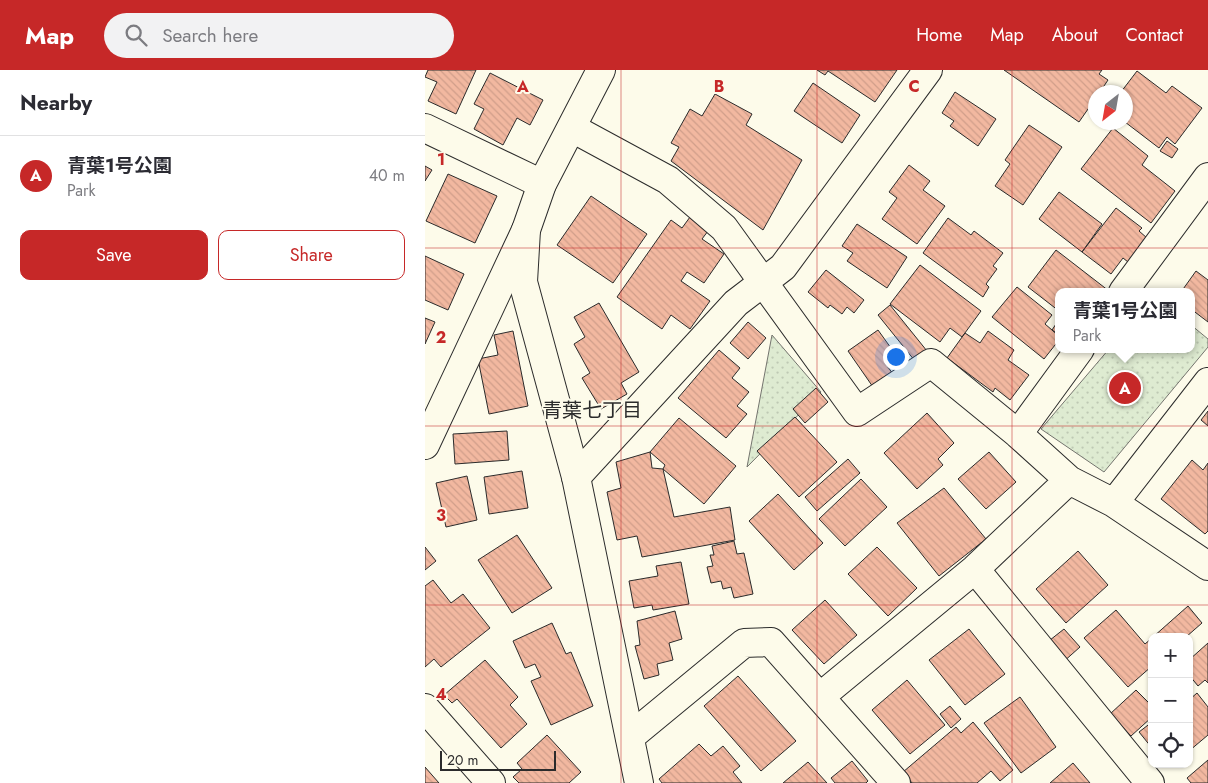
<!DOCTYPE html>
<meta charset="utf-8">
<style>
body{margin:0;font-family:Jost,"Noto Sans JP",sans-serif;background:#f2f2f3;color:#2b2b33}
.controls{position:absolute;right:15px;bottom:15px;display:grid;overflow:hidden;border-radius:10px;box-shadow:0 1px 4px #0004}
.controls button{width:45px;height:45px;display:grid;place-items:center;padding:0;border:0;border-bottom:1px solid #e1e1e2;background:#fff;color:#2b2b33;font:25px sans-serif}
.compass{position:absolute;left:663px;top:15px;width:45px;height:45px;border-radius:50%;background:#fff;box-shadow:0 1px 4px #0004;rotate:211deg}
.scale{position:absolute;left:15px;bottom:12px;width:116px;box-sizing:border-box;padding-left:5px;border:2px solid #2b2b2b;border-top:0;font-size:14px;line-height:18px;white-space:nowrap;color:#2b2b2b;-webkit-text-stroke:4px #fdfbea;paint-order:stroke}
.you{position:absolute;left:470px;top:286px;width:18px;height:18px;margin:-12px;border:4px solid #fff;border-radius:50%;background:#1a73e8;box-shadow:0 0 0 8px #1a73e833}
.badge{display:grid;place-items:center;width:32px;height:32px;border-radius:50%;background:#c62828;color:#fff;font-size:16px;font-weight:700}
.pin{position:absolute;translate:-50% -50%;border:2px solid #fff;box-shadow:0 1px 5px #0006}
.popup{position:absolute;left:630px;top:218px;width:140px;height:65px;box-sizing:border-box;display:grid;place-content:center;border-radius:10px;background:#fff;filter:drop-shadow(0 1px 4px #0005);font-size:16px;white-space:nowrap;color:#7c7c81}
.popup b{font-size:19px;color:#2b2b33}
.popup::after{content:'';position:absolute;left:50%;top:100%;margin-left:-10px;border:10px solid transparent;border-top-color:#fff}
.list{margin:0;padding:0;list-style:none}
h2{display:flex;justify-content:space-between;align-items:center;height:65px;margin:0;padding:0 20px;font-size:21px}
h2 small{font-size:16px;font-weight:400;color:#7c7c81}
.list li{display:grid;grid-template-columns:32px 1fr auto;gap:15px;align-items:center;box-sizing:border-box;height:80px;padding:0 20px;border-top:1px solid #e1e1e2}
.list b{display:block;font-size:19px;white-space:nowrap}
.list p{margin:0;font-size:16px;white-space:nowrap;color:#7c7c81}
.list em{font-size:16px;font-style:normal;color:#7c7c81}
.actions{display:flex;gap:10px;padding:15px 20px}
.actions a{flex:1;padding:11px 0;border:1px solid #c62828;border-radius:10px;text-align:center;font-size:18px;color:#c62828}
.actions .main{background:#c62828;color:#fff}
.icon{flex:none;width:28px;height:28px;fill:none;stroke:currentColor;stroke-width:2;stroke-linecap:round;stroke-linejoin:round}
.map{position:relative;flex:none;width:783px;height:713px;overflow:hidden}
header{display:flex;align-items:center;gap:30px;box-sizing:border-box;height:70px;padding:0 25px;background:#c62828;color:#fff}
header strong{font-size:24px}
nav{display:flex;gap:28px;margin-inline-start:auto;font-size:18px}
.search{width:350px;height:45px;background:#f2f2f3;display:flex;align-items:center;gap:12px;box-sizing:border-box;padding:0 18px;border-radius:28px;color:#7c7c81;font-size:19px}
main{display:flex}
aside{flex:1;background:#fff}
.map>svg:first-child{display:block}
.park{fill:url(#park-dots);stroke:#74746e}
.building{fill:url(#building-back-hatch);stroke:#2b2b2b}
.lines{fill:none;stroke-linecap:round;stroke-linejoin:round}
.street-casing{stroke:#2b2b2b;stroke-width:30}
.secondary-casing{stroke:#2b2b2b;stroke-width:30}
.street{stroke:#fdfbea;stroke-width:28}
.secondary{stroke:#fdfbea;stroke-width:28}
.grid{fill:none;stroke:#c62828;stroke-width:1;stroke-opacity:0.55}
.labels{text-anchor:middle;stroke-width:4;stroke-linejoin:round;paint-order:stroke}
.neighbourhood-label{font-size:20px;fill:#2b2b2b;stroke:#fdfbea}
.grid-label{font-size:16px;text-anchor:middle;font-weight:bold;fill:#c62828;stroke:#fdfbea;stroke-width:4;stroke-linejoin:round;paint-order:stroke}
</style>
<header>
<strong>Map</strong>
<div class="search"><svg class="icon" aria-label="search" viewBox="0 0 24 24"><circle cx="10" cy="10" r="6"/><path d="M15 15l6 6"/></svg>Search here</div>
<nav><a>Home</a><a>Map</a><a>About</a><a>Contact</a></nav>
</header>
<main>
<aside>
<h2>Nearby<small></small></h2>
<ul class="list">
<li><span class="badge">A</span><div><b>青葉1号公園</b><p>Park</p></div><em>40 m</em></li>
</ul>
<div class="actions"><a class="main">Save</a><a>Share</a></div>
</aside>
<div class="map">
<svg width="783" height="713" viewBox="0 0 783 713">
<defs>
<pattern id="park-dots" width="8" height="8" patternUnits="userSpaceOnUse" patternTransform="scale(1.25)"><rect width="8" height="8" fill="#deebd1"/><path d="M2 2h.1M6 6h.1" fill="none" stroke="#bfcab4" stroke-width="1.8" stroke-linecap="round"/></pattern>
<pattern id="building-back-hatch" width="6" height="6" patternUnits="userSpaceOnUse" patternTransform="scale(1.25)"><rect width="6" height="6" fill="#f2b8a0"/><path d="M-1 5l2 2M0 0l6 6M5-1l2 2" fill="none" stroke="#d09e8a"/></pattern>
</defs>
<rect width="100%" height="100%" fill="#fdfbea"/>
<path class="park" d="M766,255L783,269V277L679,402L616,359L684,279H766Z
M347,265L396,322L322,397Z"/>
<path class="building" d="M3,0H51L31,44L3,31L12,12L0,7Z
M392,0H472L450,32L403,1L400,5Z
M579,0H677L674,4L683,10L675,22H670V29L654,52Z
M712,1L741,23L747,16L777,38L750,74L742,67L734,78L700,52V22H696Z
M65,3L118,30L105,55L92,48L78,75L49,59L59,39L49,34Z
M388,13L435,45L417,73L369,41Z
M530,22L571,49L553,76L525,56L529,51L517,43Z
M290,24L327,44L321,55L377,90L338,160L246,91L254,77L246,73L265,39L277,46Z
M604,55L637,77L598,135L570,116L585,94L580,90Z
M688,58L723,86L717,95L750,121L726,153L656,99Z
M742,71L753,79L747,88L735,81Z
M484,95L505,111L498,120L520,136L492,174L457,149L472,128L464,122Z
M0,96L7,100L0,111Z
M23,104L72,126L50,173L1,151Z
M634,122L677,154L657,182L614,149Z
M166,126L222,164L188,213L132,175Z
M691,138L717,158L714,161L722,168L703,192L698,188L686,204L657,182Z
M265,147L283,161L277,169L299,184L279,213L262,202L256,211L285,231L265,259L246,245L237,259L192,227L246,150L257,158Z
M523,148L546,165L549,161L578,183L568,196L572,199L561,214L564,217L558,227L498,183Z
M432,154L482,187L462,218L422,191L428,183L417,176Z
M631,180L684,221L683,222H634V241L603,217Z
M0,186L39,204L23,240L0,230Z
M495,195L556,241L537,267L525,258L515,272L465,234Z
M401,200L439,230L429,243L422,237L417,244L405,235L403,238L383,222Z
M771,201L783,210V252L766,239V222H756Z
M592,217L627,245L620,254L634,266V270L619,289L567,247Z
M174,233L214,302L196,313L202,324L176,339L157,308L165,303L149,274L160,267L149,247Z
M465,235L502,281L490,291L453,245Z
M0,248L10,252L0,274Z
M633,251H634V265L627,260Z
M323,252L341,268L323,289L305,273Z
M453,260L471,285L460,293L468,304L448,317L423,281Z
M88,261L103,336L64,344L53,289L73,285L69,265Z
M563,261L589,280L583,290L604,305L585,330L570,318L568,322L522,288L540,263L555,273Z
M294,280L315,298L307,308L324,322L312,336L322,344L301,368L253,328Z
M391,318L403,332L380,353L368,339Z
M783,341V356L776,350Z
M502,343L529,373L513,389L518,395L492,419L459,383Z
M370,347L412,392L374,427L332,381Z
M254,348L311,396L279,434L238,399L240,395L225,382Z
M82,361L84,390L30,394L28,364Z
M225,382L227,398L238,399L249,447L305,437L310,470L217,487L212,466L192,470L182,422L196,418L191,392Z
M564,382L591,412L561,439L533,409Z
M423,389L435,403L392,441L380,427Z
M767,390L778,400L783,393V461L780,464L736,429Z
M97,401L103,438L64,444L59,407Z
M42,406L52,450L21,457L11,413Z
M436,409L462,437L420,476L394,449Z
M519,418L561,469L514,506L472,453Z
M353,424L398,473L369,500L324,451Z
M92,465L127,518L87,543L53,490Z
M309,471L312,484L319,483L328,524L309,528L306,517L298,519L296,511L286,513L282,497L288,496L285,485H289L287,476Z
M0,477L11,491L0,500Z
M452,477L492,518L463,546L423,504Z
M653,481L683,515L641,553L611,519Z
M256,492L264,534L228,540L227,535L209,538L204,511L233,506L231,496Z
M8,510L26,533L38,524L65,558L16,597L9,589L0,597V516Z
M400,530L432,565L399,594L367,560Z
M763,536L777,553L761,567H728Z
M691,540L720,574L727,568V596L703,617L659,568Z
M250,541L257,569L244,573L248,590L232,594L234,605L219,609L210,576L215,575L212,551Z
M127,553L141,584L146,582L168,636L126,655L106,611L116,607L110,594L100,598L88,571Z
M544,559L580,604L540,635L504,590Z
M639,559L655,577L637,593L620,574Z
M783,573V613L780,610L773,616L764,605V590Z
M60,590L93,627L85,635L102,654L76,678L32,629L27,633L19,625Z
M313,606L371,671L336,701L279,636Z
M482,610L520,655L485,684L447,640Z
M711,620L727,636V647L706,666L685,644Z
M772,623L783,637V665L764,681V630Z
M595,627L631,677L596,703L559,653Z
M525,636L536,649L526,658L515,644Z
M548,652L588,700L575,711L566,701L552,713H487L478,702L531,657L536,663Z
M727,652V678L714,662Z
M122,665L156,702L144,713H94L88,707L97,699L92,693Z
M274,674L286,686L298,676L315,696L308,702L317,713H237L234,709Z
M783,690V713H766L762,708Z
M427,691L443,711L441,713H410L406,708Z
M383,692L402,713H358Z
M648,693L665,713H625Z
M0,697L14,713H0Z"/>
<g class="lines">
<g class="street-casing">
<path id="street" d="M0,58L117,114
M147,58L243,110L299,158L432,342L506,293L593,364L644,410L689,433L783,496
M698,222L783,107
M593,364L655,279
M0,375L101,160
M151,407L311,233L358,197L503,0
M689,433L783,312
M550,499L725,713
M396,626L550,499L644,410
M0,638L66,713
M205,667L319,573L346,572L471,713"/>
</g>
<g class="secondary-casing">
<path id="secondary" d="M176,0L117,114L101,160L98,212L151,407L214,713"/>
</g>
<use href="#street" class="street"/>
<use href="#secondary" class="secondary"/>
</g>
<path class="grid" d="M196,0V713M392,0V713M587,0V713M0,178H783M0,356H783M0,535H783"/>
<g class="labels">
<g class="neighbourhood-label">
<text x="167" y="347">青葉七丁目</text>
</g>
</g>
<g class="grid-label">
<text x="98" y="22">A</text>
<text x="294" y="22">B</text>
<text x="489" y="22">C</text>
<text x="16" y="95">1</text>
<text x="16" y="273">2</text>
<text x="16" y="451">3</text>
<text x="16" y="630">4</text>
</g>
</svg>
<div class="controls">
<button>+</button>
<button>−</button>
<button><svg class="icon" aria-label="locate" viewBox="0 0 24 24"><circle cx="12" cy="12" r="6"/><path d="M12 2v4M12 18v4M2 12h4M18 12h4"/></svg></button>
</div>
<svg class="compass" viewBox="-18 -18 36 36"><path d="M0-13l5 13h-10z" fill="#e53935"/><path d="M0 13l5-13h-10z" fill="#7c7c81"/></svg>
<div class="scale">20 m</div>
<div class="you"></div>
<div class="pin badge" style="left:700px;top:318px">A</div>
<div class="popup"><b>青葉1号公園</b>Park</div>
</div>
</main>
